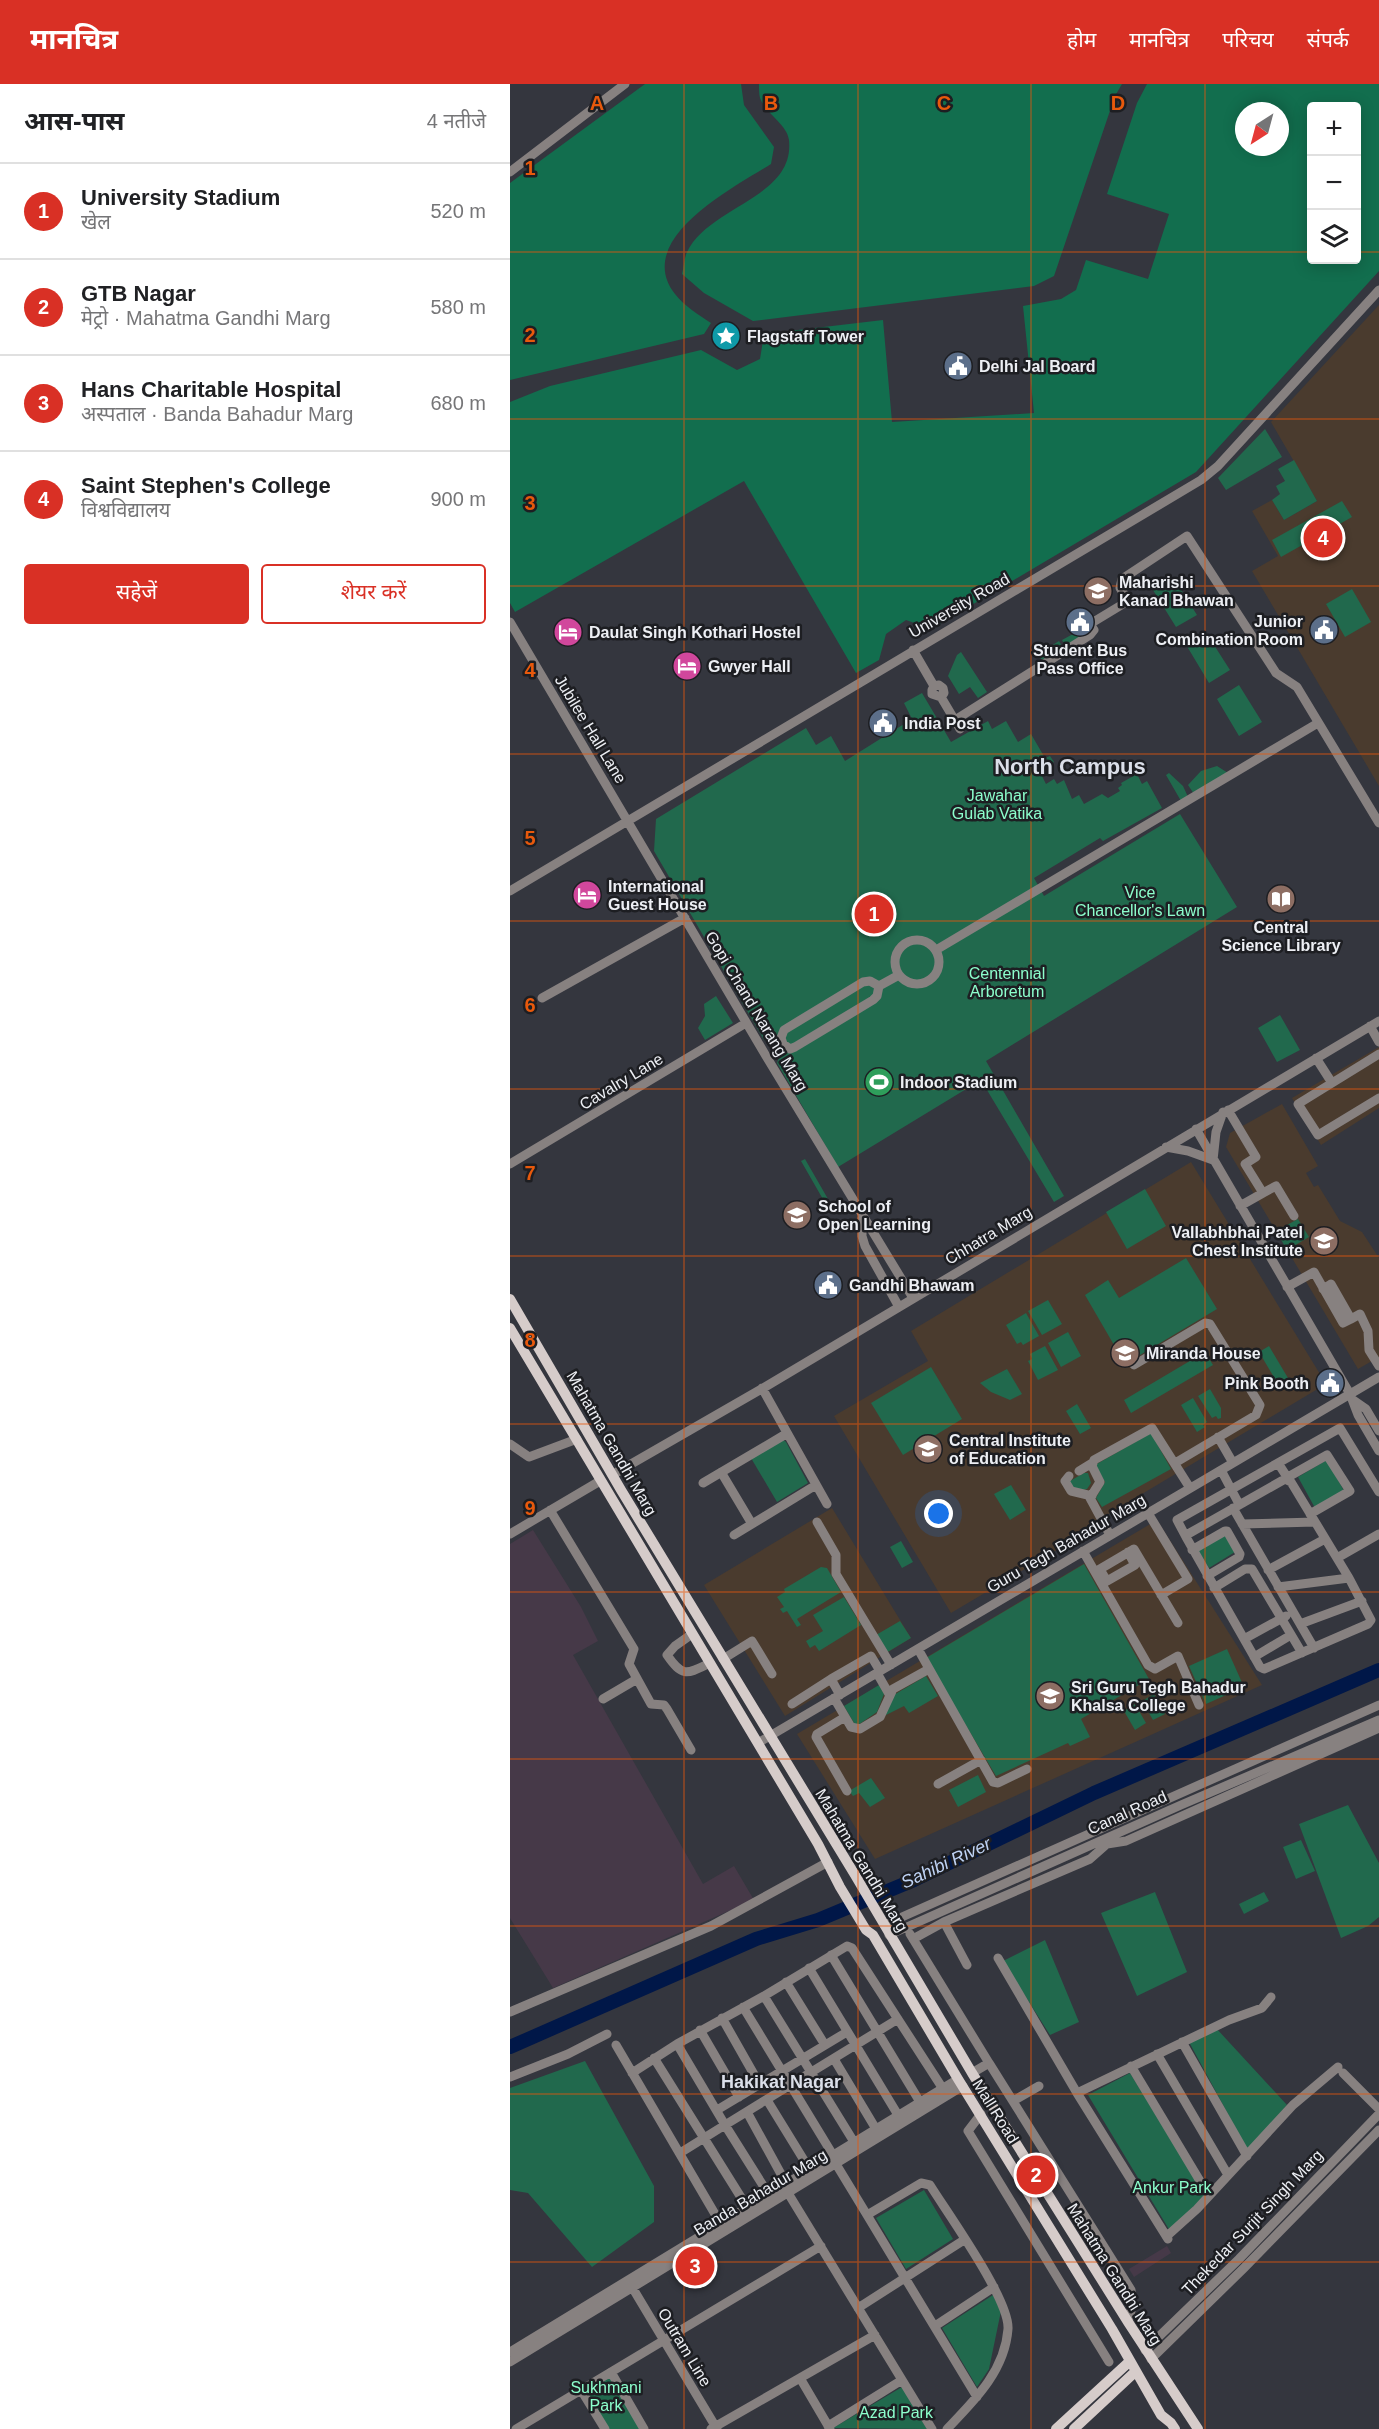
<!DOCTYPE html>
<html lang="hi">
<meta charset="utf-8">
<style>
body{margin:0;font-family:Arial,"Noto Sans Devanagari",sans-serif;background:#f6f6f6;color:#202124}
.controls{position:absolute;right:18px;top:18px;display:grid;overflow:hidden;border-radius:6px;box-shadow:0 3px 15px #0003}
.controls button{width:54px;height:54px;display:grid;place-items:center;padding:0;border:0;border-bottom:2px solid #e0e0e0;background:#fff;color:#202124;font:30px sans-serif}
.compass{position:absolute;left:725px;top:18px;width:54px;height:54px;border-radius:50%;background:#fff;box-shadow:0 3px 15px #0003;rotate:216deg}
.you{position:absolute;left:429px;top:1430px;width:21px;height:21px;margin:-15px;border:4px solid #fff;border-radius:50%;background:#1a73e8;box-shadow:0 0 0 9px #1a73e833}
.badge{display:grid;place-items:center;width:39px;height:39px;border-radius:50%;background:#d93025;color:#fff;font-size:20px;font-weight:700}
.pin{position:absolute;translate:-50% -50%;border:3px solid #fff;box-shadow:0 2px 6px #0006}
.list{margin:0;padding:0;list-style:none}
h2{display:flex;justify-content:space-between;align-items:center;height:78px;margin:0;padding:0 24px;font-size:26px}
h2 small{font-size:20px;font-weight:400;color:#757577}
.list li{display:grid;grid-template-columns:39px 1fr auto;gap:18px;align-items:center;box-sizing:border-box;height:96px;padding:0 24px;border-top:2px solid #e0e0e0}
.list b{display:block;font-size:22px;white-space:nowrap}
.list p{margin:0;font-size:20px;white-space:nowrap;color:#757577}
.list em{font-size:20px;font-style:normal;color:#757577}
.actions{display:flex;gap:12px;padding:18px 24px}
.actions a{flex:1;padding:14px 0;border:2px solid #d93025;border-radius:6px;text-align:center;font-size:21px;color:#d93025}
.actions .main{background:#d93025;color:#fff}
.icon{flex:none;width:33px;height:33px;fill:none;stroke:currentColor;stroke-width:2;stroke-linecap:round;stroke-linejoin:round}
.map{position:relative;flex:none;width:869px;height:2345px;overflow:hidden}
header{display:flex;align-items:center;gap:36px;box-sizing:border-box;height:84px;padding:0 30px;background:#d93025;color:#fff}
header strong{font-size:28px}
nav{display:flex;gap:33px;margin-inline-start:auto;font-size:21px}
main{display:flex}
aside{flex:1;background:#fff}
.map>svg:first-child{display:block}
.commercial{fill:#463948}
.education{fill:#4a3b2e}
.green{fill:#21694d}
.forest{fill:#126e4e;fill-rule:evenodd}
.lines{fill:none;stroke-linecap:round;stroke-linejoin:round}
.river{stroke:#001748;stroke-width:14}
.minor{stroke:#878180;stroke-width:9}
.major{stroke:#d6ccca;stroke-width:10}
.grid{fill:none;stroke:#e8590c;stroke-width:1.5;stroke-opacity:0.55}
.labels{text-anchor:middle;stroke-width:5;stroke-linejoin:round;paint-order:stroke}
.poi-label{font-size:16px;font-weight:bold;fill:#edeff4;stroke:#1d1e22;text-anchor:start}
.street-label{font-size:16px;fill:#edeff4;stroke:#1d1e22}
.park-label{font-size:16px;fill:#8cfecc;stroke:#1d1e22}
.water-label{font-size:18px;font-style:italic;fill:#bfd3f4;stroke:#1d1e22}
.neighbourhood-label{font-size:18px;font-weight:bold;fill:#dbdfe9;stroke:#1d1e22}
.district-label{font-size:22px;font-weight:bold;fill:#dbdfe9;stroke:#1d1e22}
.grid-label{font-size:20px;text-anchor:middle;font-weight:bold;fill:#e8590c;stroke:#1d1e22;stroke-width:5;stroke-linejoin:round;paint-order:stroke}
</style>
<header>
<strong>मानचित्र</strong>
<nav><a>होम</a><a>मानचित्र</a><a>परिचय</a><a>संपर्क</a></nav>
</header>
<main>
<aside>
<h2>आस-पास<small>4 नतीजे</small></h2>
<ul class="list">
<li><span class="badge">1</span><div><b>University Stadium</b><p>खेल</p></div><em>520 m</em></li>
<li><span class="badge">2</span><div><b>GTB Nagar</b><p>मेट्रो · Mahatma Gandhi Marg</p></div><em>580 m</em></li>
<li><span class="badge">3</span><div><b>Hans Charitable Hospital</b><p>अस्पताल · Banda Bahadur Marg</p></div><em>680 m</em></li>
<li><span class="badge">4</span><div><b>Saint Stephen's College</b><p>विश्वविद्यालय</p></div><em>900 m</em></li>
</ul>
<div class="actions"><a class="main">सहेजें</a><a>शेयर करें</a></div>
</aside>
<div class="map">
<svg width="869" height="2345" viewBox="0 0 869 2345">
<rect width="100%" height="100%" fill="#34363e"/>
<path class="commercial" d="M23,1446L71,1523L88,1557L63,1571L193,1800L224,1782L244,1816L43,1904L0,1834V1460Z
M657,2162L661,2169L624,2193L619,2185Z"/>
<path class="education" d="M869,221V702L742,487L768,472L742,427L762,416L774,436L807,417L761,338Z
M869,963V1024L811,1061L782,1014Z
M772,1020L808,1082L796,1089L804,1103L808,1101L830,1137L852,1148L869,1174V1273L848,1285L716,1063L720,1049Z
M681,1078L816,1300L550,1459L552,1463L441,1529L324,1332L418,1277L401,1247Z
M322,1424L401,1554L275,1632L194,1501Z
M647,1436L752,1601L365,1775L287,1650Z"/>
<path class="green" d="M755,345L772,373L716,406L708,394Z
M784,376L807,417L774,436L762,416L770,410L766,402L775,397L768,385Z
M832,417L842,433L771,473L762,456Z
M663,493L687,531L666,543L643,506Z
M842,505L861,538L835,553L816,520Z
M574,544L578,550L556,563L552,556Z
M695,547L720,586L699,599L675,559Z
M549,557L553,564L532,576L528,570Z
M451,568L477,608L468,614L460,603L449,610L438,592L447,571Z
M729,601L752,638L729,652L707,615Z
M412,609L441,658L478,637L482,645L496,637L508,658L521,650L535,674L540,672L544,678L537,682L539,686L531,690L536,700L544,695L547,700L554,696L562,715L569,711L574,720L592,710L598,714L610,707L608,704L612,701L611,699L627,690L632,700L637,697L652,724L593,757L590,754L524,794L534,812L670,730L727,823L476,977L554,1112L544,1118L471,996L328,1083L267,979L270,971L262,958L254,956L144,767L146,735L296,644L306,661L321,652L335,677L402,635L394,619Z
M707,682L718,689L684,710L678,701L691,687Z
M659,689L673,702L678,713L671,717L656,691Z
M206,912L223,939L195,956L188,944L195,932L194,920Z
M770,931L790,966L767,978L748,944Z
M295,1075L318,1115L314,1117L291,1077Z
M635,1105L656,1142L617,1165L596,1128Z
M788,1135L799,1153L777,1166L766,1147Z
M676,1174L707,1225L615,1280L575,1211L598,1196L609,1214Z
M538,1216L552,1240L532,1251L518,1227Z
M516,1229L529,1252L513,1261L511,1258L507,1260L496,1241Z
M558,1248L571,1272L551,1283L538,1259Z
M535,1262L548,1286L528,1296L518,1277L522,1275L520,1270Z
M759,1262L778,1294L768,1300L749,1268Z
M695,1268L703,1281L621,1329L614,1316Z
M421,1283L452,1335L393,1371L361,1319Z
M497,1285L512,1310L500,1316L481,1308L470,1299Z
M700,1305L711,1324V1334L708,1335L706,1332L702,1334L688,1312Z
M683,1314L697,1338L693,1341L695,1343L687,1348L671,1321Z
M567,1320L581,1344L570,1350L556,1327Z
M641,1349L661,1385L592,1423L586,1414L595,1398L585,1381Z
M272,1355L276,1358L298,1399L267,1418L241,1374Z
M817,1376L834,1407L805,1424L788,1393Z
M574,1389H578L581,1399L577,1405L571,1406L560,1402V1397Z
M501,1401L516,1426L500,1436L484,1410Z
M714,1450L725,1468L699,1484L688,1466Z
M391,1457L403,1478L392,1484L380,1463Z
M574,1480L639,1595L571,1635L580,1653L560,1662L558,1659L486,1692L416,1574Z
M311,1483L317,1484L331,1508L287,1535L291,1541L287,1543L277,1527L273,1529L270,1525L274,1523L267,1513L275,1508L274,1505Z
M334,1513L351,1541L309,1567L305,1561L300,1564L296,1557L313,1547L303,1531Z
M390,1537L401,1554L376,1569L366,1551Z
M717,1565L734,1603L696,1620L679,1582Z
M416,1592L428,1612L399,1629L394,1622L372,1633L382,1612Z
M369,1601L374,1610L367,1628L348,1641L344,1639L334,1622Z
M644,1610L655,1630L643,1636L632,1617Z
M625,1620L636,1639L625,1646L614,1627Z
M468,1691L476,1708L448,1723L439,1706Z
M361,1694L375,1714L360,1723L349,1709L343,1712L339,1707Z
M838,1721L869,1779V1833L858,1842L831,1854L789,1740Z
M791,1756L805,1787L786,1795L773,1763Z
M645,1808L677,1888L627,1912L591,1829Z
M754,1808L759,1817L734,1830L729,1820Z
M535,1856L569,1938L540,1951L493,1877Z
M706,1944L777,2021L738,2067L679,1958Z
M75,1977L144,2102V2138L82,2183L18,2109L0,2106V2004Z
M620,1989L695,2111L660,2147L578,2011Z
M414,2106L443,2155L396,2185L366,2134Z
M483,2211L491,2227L479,2285L467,2303L432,2244Z
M102,2289L132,2345H97L72,2306Z
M392,2303L417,2345L323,2344Z"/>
<path class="forest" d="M135,0H231L234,21L264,63L261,80C225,103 122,155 165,210C174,222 189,231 201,239L194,250L0,296V99Z
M249,0H612L605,12L544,192L524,202L243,237L194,209L172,190C174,183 174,174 177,168C199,122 285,114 279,56C277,40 255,29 250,14C249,10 249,4 249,0Z
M637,0H869V187L686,388L421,545L396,536L376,550L369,576L346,589L234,397L5,528L0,519V318L40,302L191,266L227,286L250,275L254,250L373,236L382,338L524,329L513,222L551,215L566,206L576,176L638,195L659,130L597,110L627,19ZM846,22V176H802V22ZM734,27H770V63H734Z"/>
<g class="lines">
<path class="river" d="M0,1963L246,1855L308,1836L404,1796L584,1709L869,1586"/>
<path class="minor" d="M0,88L115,0
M620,519L610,504L612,495L677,452L766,589L787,603L869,739
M0,538L256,972L403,1214
M403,566L424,602L422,606V610L431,613L434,609L433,604L429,601L424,602
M431,613L450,645
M445,636L580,551L584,546L580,540L618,517
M0,807L691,396L708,382L869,206
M385 878a22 22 0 1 1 44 0a22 22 0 1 1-44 0Z
M426,866L808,639
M369,902L360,897L353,898L274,946L271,954L273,960L280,965L285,963L363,916L367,912L369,902L389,891
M32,914L175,834
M860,942L869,958
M806,974L822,999L869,970
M822,999L788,1020L808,1051L869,1014
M718,1026L746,1073L735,1080L753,1109L766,1102L784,1132
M686,1045L840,1310L848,1331L869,1367
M656,1063L678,1067L703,1076L706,1048L713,1028
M0,1080L236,939
M730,1122L753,1109
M352,1134V1152L355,1162L389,1223
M777,1203L804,1188L833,1239L841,1235L821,1200L813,1205
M841,1235L850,1230L858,1247L859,1266L869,1282
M624,1281L695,1239L700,1240L750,1321L746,1331L665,1379
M252,1304L317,1420
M843,1316L856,1325L869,1347
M708,1353L723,1379
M0,1360L19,1373L67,1355
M768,1379L830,1344L869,1408
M711,1386L729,1420
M569,1387L582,1379
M211,1388L242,1440
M102,1391L255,1303L869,937
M559,1392L555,1397L561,1407L582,1412
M778,1393L817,1371L840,1407L800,1430
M775,1395L781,1398L839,1494L861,1536L858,1540L754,1585L750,1583L676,1453L678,1450Z
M193,1399L276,1350
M723,1424L804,1564
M40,1426L124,1565L119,1580L141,1620L154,1621L157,1625L181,1666
M638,1429L678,1495L651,1511
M307,1438L326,1471V1490L381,1581
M732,1440L805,1438
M0,1450L90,1397
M224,1451L306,1401
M600,1451L580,1414L590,1398L582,1382L584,1376L642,1344L680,1404
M676,1453L667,1436L768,1379L779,1396
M682,1466L715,1447H717L730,1470L729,1473L697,1492
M573,1467L638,1581L645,1585L668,1572L689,1621
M827,1474L869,1450
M758,1486L815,1455
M591,1487L597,1497L625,1481L618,1468
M585,1488L624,1465L668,1539
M768,1503L839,1494
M704,1504L735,1485H742L792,1569
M790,1540L852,1517
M182,1550L165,1562L157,1571C173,1594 177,1590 200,1579
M734,1555L776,1532
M408,1565L483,1698L488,1699L517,1685
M744,1573L781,1551
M213,1575L242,1557L262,1590
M367,1589L379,1610
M330,1611L321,1595L361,1572L370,1587
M324,1614L341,1643L350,1645L370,1633L383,1605L419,1585
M93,1615L127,1595
M282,1620L321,1595
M335,1633L307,1650L306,1653L337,1707
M248,1659L869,1293
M428,1700L471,1676
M434,1838L457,1881
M374,1841L869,1621
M400,1850L479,1979L462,1989
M379,1851L671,1721L869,1636
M403,1855L434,1838L580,1775L597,1760L616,1757L869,1644
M321,1871L410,2018
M488,1874L567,2009L658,2155
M299,1884L388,2031
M276,1898L315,1961
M254,1912L344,2058
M233,1923L323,2071
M0,1928L201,1842L318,1778
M212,1934L250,2001
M190,1946L229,2013
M672,1958L737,2072
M167,1960L215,2041L388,1935
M106,1961L212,2142
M647,1970L718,2091
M144,1974L237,2123
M324,1975L366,2045
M479,1979L621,2206L623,2219L618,2238
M621,1982L699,2112
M122,1989L167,1960L254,1912L337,1862L342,1864L435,2008
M833,1989L869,2025
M0,1993L58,1970L97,1950
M567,2009L719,1936L752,1924L761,1913
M257,2016L300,2086
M503,2017L529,2002
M207,2026L337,1948
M237,2028L277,2101
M471,2030L458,2047L599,2278
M170,2069L215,2041L259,2111
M326,2080L357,2131
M278,2109L422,2345
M657,2152L687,2125L783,2021L828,1983
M119,2198L207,2345
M348,2224L454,2156
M425,2242L484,2203
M635,2266L729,2175L869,2030
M0,2268L448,1995
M641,2275L734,2184L869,2046
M0,2278L453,2002
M101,2288L134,2345
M290,2294L320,2345
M71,2306L95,2345
M318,2342L392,2296
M6,2345L311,2162
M201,2345L365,2251
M437,2345C464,2317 495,2287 498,2245C500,2216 438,2130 420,2101L411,2099L357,2131L467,2313"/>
<path class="major" d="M0,1215L111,1406L345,1791L462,1989L618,2238L688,2345
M0,1244L308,1760L330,1803L356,1846L363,1851L448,1995L602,2245L651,2331L661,2339L665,2345
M546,2345L619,2278
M564,2345L625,2288"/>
</g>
<path class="grid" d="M174,0V2345M348,0V2345M521,0V2345M695,0V2345M0,168H802M846,168H869M0,335H869M0,502H869M0,670H869M0,837H869M0,1005H869M0,1172H869M0,1340H869M0,1508H869M0,1675H869M0,1842H869M0,2010H869M0,2178H869"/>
<defs>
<g id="sight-disc" transform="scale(1.5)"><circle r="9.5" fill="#0f9aa8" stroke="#1d1e22"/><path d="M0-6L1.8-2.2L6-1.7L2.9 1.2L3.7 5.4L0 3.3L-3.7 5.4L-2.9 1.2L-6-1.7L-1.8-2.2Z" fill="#fff"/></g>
<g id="civic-disc" transform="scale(1.5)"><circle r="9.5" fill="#5c6f8a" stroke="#1d1e22"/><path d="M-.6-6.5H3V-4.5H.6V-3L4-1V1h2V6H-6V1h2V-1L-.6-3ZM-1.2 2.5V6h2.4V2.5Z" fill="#fff"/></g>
<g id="university-disc" transform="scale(1.5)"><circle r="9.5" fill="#8d6e63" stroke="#1d1e22"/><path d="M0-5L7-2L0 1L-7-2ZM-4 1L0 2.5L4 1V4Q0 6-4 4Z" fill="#fff"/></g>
<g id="hotel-disc" transform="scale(1.5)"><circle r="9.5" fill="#d1479c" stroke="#1d1e22"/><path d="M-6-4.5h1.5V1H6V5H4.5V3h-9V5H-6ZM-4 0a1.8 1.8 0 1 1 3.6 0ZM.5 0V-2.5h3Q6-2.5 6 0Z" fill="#fff"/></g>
<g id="library-disc" transform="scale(1.5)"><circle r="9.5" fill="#8d6e63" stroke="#1d1e22"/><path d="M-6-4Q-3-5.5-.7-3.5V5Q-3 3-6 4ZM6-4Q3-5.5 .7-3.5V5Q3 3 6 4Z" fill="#fff"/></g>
<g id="stadium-disc" transform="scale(1.5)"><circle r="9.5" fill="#2e9e5b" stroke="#1d1e22"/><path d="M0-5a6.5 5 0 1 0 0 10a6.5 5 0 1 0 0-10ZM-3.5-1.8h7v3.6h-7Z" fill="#fff"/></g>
</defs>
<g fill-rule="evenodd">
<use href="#sight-disc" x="216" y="252"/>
<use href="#civic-disc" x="448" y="282"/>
<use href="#university-disc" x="588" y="507"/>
<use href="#civic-disc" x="570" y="538"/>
<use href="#civic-disc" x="814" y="546"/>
<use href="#hotel-disc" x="58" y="548"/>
<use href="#hotel-disc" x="177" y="582"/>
<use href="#civic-disc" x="373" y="639"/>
<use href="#hotel-disc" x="77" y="811"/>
<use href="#library-disc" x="771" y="815"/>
<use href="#stadium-disc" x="369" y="998"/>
<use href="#university-disc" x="287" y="1131"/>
<use href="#university-disc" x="814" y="1157"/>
<use href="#civic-disc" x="318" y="1201"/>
<use href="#university-disc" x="615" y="1269"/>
<use href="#civic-disc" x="820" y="1299"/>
<use href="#university-disc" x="418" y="1365"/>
<use href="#university-disc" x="540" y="1612"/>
</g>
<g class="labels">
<g class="poi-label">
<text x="237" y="258">Flagstaff Tower</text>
<text x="469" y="288">Delhi Jal Board</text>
<text x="609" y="504">Maharishi<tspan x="609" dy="18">Kanad Bhawan</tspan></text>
<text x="793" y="543" text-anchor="end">Junior<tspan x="793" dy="18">Combination Room</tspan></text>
<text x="79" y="554">Daulat Singh Kothari Hostel</text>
<text x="570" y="572" text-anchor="middle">Student Bus<tspan x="570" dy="18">Pass Office</tspan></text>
<text x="198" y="588">Gwyer Hall</text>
<text x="394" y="645">India Post</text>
<text x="98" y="808">International<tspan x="98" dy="18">Guest House</tspan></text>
<text x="771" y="849" text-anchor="middle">Central<tspan x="771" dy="18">Science Library</tspan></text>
<text x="390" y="1004">Indoor Stadium</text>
<text x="308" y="1128">School of<tspan x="308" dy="18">Open Learning</tspan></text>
<text x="793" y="1154" text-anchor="end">Vallabhbhai Patel<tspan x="793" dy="18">Chest Institute</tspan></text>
<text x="339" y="1207">Gandhi Bhawam</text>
<text x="636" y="1275">Miranda House</text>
<text x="799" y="1305" text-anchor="end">Pink Booth</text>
<text x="439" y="1362">Central Institute<tspan x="439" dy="18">of Education</tspan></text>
<text x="561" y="1609">Sri Guru Tegh Bahadur<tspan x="561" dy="18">Khalsa College</tspan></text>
</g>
<g class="street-label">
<text transform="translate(449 521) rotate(-30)" y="6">University Road</text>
<text transform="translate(81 645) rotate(59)" y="6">Jubilee Hall Lane</text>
<text transform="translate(247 927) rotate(59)" y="6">Gopi Chand Narang Marg</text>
<text transform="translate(111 997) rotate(-31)" y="6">Cavalry Lane</text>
<text transform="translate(478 1151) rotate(-31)" y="6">Chhatra Marg</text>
<text transform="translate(102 1359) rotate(60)" y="6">Mahatma Gandhi Marg</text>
<text transform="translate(556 1459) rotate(-30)" y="6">Guru Tegh Bahadur Marg</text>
<text transform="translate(617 1728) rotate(-24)" y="6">Canal Road</text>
<text transform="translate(352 1776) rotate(59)" y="6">Mahatma Gandhi Marg</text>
<text transform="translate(486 2027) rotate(58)" y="6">Mall Road</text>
<text transform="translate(250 2108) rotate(-31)" y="6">Banda Bahadur Marg</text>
<text transform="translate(742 2138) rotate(-46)" y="6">Thekedar Surjit Singh Marg</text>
<text transform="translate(605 2190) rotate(58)" y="6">Mahatma Gandhi Marg</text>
<text transform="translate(175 2263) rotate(59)" y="6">Outram Line</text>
</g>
<g class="park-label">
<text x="487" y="717">Jawahar<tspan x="487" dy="18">Gulab Vatika</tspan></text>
<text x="630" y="814">Vice<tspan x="630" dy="18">Chancellor's Lawn</tspan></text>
<text x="497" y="895">Centennial<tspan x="497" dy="18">Arboretum</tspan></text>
<text x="662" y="2109">Ankur Park</text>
<text x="96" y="2309">Sukhmani<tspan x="96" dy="18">Park</tspan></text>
<text x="386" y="2334">Azad Park</text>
</g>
<g class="water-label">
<text transform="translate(436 1779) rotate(-25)" y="6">Sahibi River</text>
</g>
<g class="neighbourhood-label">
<text x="271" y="2004">Hakikat Nagar</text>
</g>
<g class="district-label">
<text x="560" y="690">North Campus</text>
</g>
</g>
<g class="grid-label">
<text x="87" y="26">A</text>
<text x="261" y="26">B</text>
<text x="434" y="26">C</text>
<text x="608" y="26">D</text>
<text x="20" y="91">1</text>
<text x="20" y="258">2</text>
<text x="20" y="426">3</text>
<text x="20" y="593">4</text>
<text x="20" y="761">5</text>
<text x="20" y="928">6</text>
<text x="20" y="1096">7</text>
<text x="20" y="1263">8</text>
<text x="20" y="1431">9</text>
</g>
</svg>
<div class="controls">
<button>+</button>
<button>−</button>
<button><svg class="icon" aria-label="layers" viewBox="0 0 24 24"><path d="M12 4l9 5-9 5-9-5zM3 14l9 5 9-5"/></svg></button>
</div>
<svg class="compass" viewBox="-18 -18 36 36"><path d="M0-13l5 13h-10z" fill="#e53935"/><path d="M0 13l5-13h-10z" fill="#757577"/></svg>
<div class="you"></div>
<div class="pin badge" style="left:364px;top:830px">1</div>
<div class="pin badge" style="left:526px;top:2091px">2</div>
<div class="pin badge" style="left:185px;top:2182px">3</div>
<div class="pin badge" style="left:813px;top:454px">4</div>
</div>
</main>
